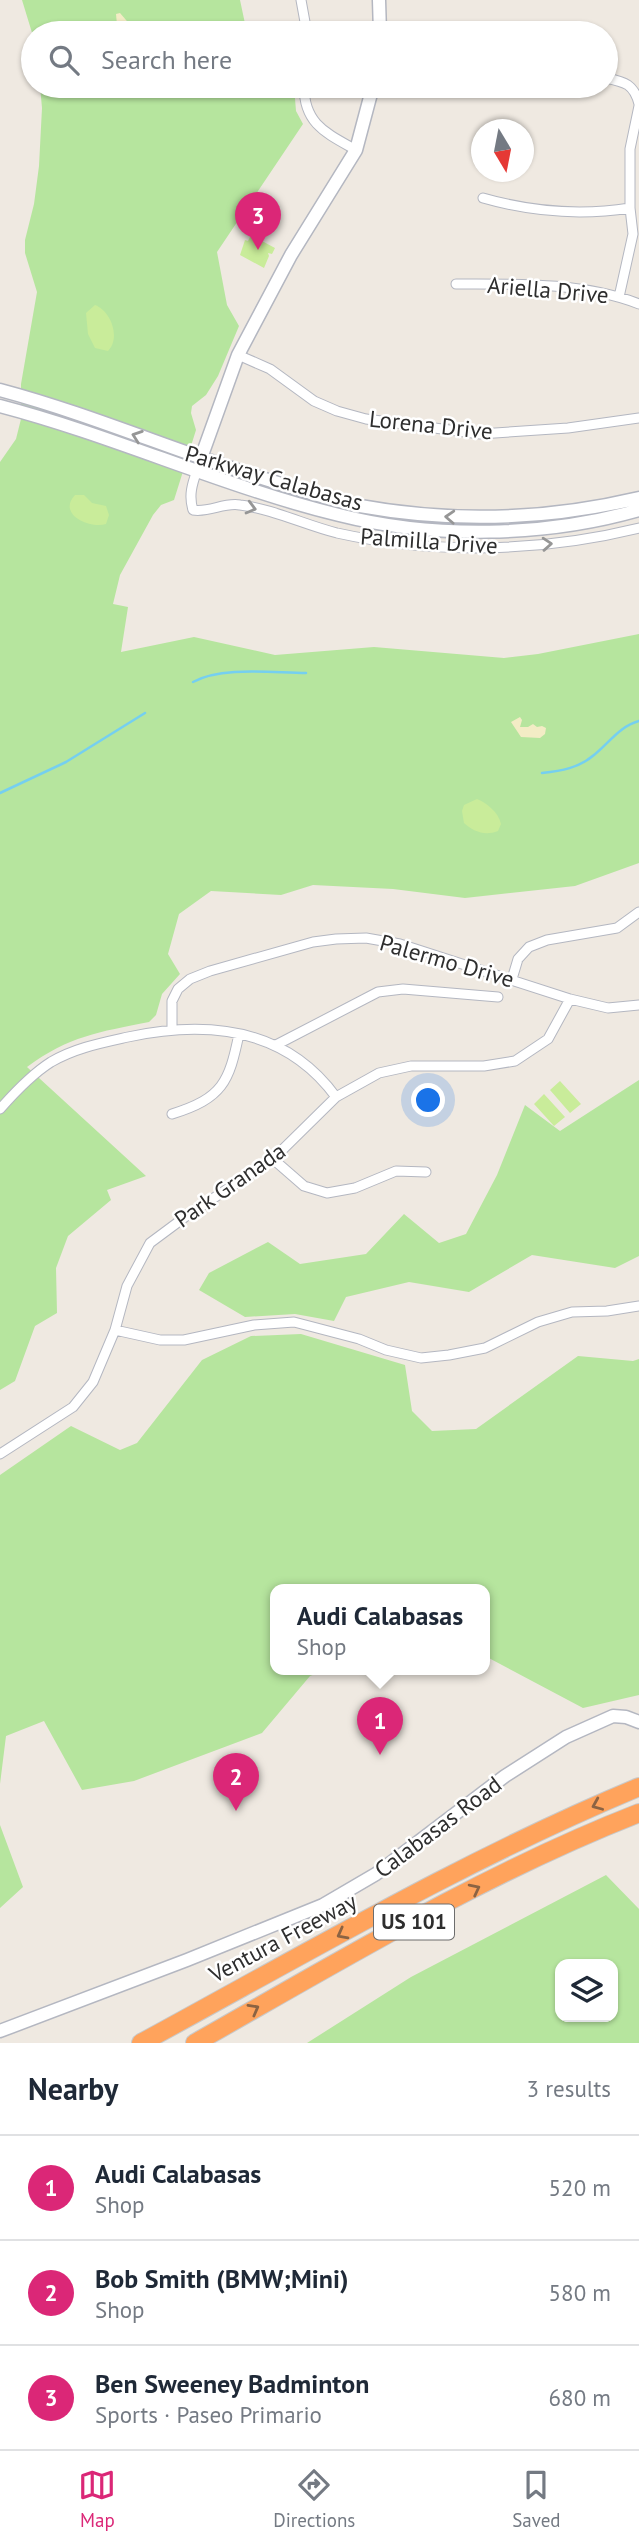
<!DOCTYPE html>
<meta charset="utf-8">
<style>
body{margin:0;font-family:"PT Sans",sans-serif;background:#f2f2f3;color:#1f2937}
.controls{position:absolute;right:21px;bottom:21px;display:grid;overflow:hidden;border-radius:14px;box-shadow:0 2px 5px #0004}
.controls button{width:63px;height:63px;display:grid;place-items:center;padding:0;border:0;border-bottom:2px solid #e0e1e3;background:#fff;color:#1f2937;font:35px sans-serif}
.compass{position:absolute;left:471px;top:119px;width:63px;height:63px;border-radius:50%;background:#fff;box-shadow:0 2px 5px #0004;rotate:170deg}
.you{position:absolute;left:429px;top:1101px;width:24px;height:24px;margin:-18px;border:5px solid #fff;border-radius:50%;background:#1a73e8;box-shadow:0 0 0 10px #1a73e833}
.badge{display:grid;place-items:center;width:46px;height:46px;border-radius:50%;background:#db2777;color:#fff;font-size:23px;font-weight:700}
.pin{position:absolute;translate:-50% -58px;filter:drop-shadow(0 2px 4px #0008)}
.pin::after{content:'';position:absolute;top:37px;width:24px;height:21px;background:inherit;clip-path:polygon(0 0,100% 0,50% 100%)}
.popup{position:absolute;left:270px;top:1584px;width:220px;height:91px;box-sizing:border-box;display:grid;place-content:center;border-radius:14px;background:#fff;filter:drop-shadow(0 2px 5px #0005);font-size:23px;white-space:nowrap;color:#747a83}
.popup b{font-size:26px;color:#1f2937}
.popup::after{content:'';position:absolute;left:50%;top:100%;margin-left:-14px;border:14px solid transparent;border-top-color:#fff}
.list{margin:0;padding:0;list-style:none}
h2{display:flex;justify-content:space-between;align-items:center;height:91px;margin:0;padding:0 28px;font-size:30px}
h2 small{font-size:23px;font-weight:400;color:#747a83}
.list li{display:grid;grid-template-columns:46px 1fr auto;gap:21px;align-items:center;box-sizing:border-box;height:105px;padding:0 28px;border-top:2px solid #e0e1e3}
.list b{display:block;font-size:26px;white-space:nowrap}
.list p{margin:0;font-size:23px;white-space:nowrap;color:#747a83}
.list em{font-size:23px;font-style:normal;color:#747a83}
.icon{flex:none;width:38px;height:38px;fill:none;stroke:currentColor;stroke-width:2;stroke-linecap:round;stroke-linejoin:round}
.map{position:relative;flex:none;width:639px;height:2043px;overflow:hidden}
.search{position:absolute;background:#fff;box-shadow:0 2px 5px #0004;left:21px;right:21px;top:21px;height:77px;display:flex;align-items:center;gap:18px;box-sizing:border-box;padding:0 24px;border-radius:38px;color:#747a83;font-size:26px}
.sheet{height:406px;background:#fff}
nav{display:flex;justify-content:space-around;align-items:center;box-sizing:border-box;height:98px;border-top:2px solid #e0e1e3;background:#fff;font-size:19px;color:#747a83}
nav a{display:grid;justify-items:center;gap:4px}
nav .on{color:#db2777}
.map>svg:first-child{display:block}
.green{fill:#b6e59e;fill-rule:evenodd}
.sand{fill:#f3ecc5}
.pitch{fill:#c9ec9a}
.lines{fill:none;stroke-linecap:round;stroke-linejoin:round}
.stream{stroke:#75cff0;stroke-width:2.5}
.street-casing{stroke:#b4b7c1;stroke-width:11}
.secondary-casing{stroke:#b4b7c1;stroke-width:15}
.highway-casing{stroke:#c9c9c9;stroke-width:20}
.street{stroke:#fff;stroke-width:9}
.secondary{stroke:#fff;stroke-width:12}
.highway{stroke:#ffa35c;stroke-width:18}
.oneway{stroke:#969696}
.oneway2{stroke:#8c6343}
.labels{text-anchor:middle;stroke-width:5;stroke-linejoin:round;paint-order:stroke}
.shield{fill:#fff;stroke:#6d6d6d;stroke-width:2}
.shield-label{font-size:21px;font-weight:bold;fill:#2e2e2e}
.street-label{font-size:23px;fill:#2e2e2e;stroke:#fff}
</style>
<div class="map">
<svg width="639" height="2043" viewBox="0 0 639 2043">
<rect width="100%" height="100%" fill="#efe9e1"/>
<path class="green" d="M22,0H240L247,33H33V36Z
M40,86H294L296,111L303,124L217,252L227,305L239,326L218,376L206,395L192,406L191,413L196,430L174,500L161,505L153,515L120,575L113,604L128,607L121,652L194,637L275,655L374,647L504,658L538,654L639,634V863L575,886L465,898L393,889L313,885L281,895L211,891L179,914L168,954L180,974L162,994L156,1015L149,1022C99,1032 69,1036 27,1067L146,1176L107,1190L111,1200L68,1236L56,1268L57,1313L35,1326L15,1381L0,1390V462L16,439L21,419V384L37,292L25,253V240L34,204L39,166L42,108Z
M639,1080V1256L615,1268L532,1255L469,1292L409,1282L346,1297L334,1321L295,1314L245,1317L199,1290L209,1273L268,1242L300,1264L366,1254L404,1214L439,1243L466,1234L497,1175L525,1105L560,1131Z
M301,1334L405,1365L412,1411L432,1431L476,1429L578,1356L633,1361L639,1359V1695L583,1708L485,1656V1589H275V1669H328L310,1676L262,1733L134,1781L82,1790L44,1721L6,1736L0,1784V1475L71,1426L120,1450L137,1443L202,1360L251,1336Z
M0,1825L23,1887L0,1908Z
M606,1875L639,1909V2043H307L411,1977ZM560,1964H613V2017H560Z"/>
<path class="sand" d="M120,13L132,27L127,33H122V26L117,25L116,14Z
M520,717L522,720L520,727H528L533,724L537,727L542,726L546,728L545,734L540,738L521,737L511,722Z"/>
<path class="pitch" d="M251,235L275,248L272,254L268,253L269,256L264,268L240,255L245,240L248,241Z
M95,305C111,311 121,338 108,351L95,348L88,334L86,313Z
M75,495H84L92,503L106,506L109,515L106,524C89,529 57,514 75,495Z
M477,799C487,803 499,813 501,824L498,831C485,836 474,832 464,823L462,811L464,805Z
M560,1081L581,1104L570,1113L550,1090Z
M544,1094L565,1117L554,1126L534,1104Z"/>
<g class="lines">
<path class="stream" d="M193,682C222,666 273,673 306,673
M542,773C561,771 579,768 594,755C609,743 620,726 639,721
M0,793L66,762L145,713"/>
<g class="street-casing">
<path id="street" d="M301,0L307,33
M606,78C625,82 634,84 639,104
M304,86C304,124 326,133 356,150
M483,198C532,212 579,216 630,208
M456,284C516,284 583,282 639,304
M619,297L633,234L630,208V149L639,106
M238,355L270,369L314,401L337,411L366,419L480,434L568,428L639,418
M198,467C193,482 188,494 193,510C209,513 224,502 240,505C273,509 305,525 337,533C436,555 541,552 639,528
M512,979L518,959L529,947L547,940L617,928L639,912
M172,1030V1001L178,989L190,979L210,971L313,942L336,939L366,938L400,944L570,999L608,1008L639,1005
M276,1045L378,992L403,989L498,997
M0,1109C15,1092 32,1074 51,1062C75,1048 101,1043 128,1037C207,1020 285,1027 336,1097
M172,1114C223,1098 229,1082 239,1034
M273,1159L304,1186L327,1193L355,1188L396,1171L426,1172
M115,1330L160,1340H184L254,1325L294,1322L359,1339L386,1350L421,1358L449,1355L485,1348L538,1322L572,1312L607,1311L639,1306
M0,1454L73,1407L93,1382L115,1330L127,1286L150,1243L185,1217L273,1159L336,1097L379,1073L411,1066H484L515,1061L548,1039L570,999"/>
</g>
<g class="secondary-casing">
<path id="secondary" d="M379,0L380,33
M0,390C94,415 184,455 278,483C305,491 332,500 360,506C454,523 546,520 639,498
M0,406C115,436 224,487 339,515C434,539 545,537 639,510
M201,458L238,355L291,255L356,150L373,86
M0,2031L187,1960L323,1905L376,1874L505,1776L566,1737L613,1716L626,1717L639,1722"/>
</g>
<g class="highway-casing">
<path id="highway" d="M141,2043C305,1954 466,1859 639,1787
M195,2043C338,1962 485,1873 639,1813"/>
</g>
<use href="#street" class="street"/>
<use href="#secondary" class="secondary"/>
<use href="#highway" class="highway"/>
</g>
<defs><path id="oneway-chevron" d="M-2-3.5L2.5 0L-2 3.5" fill="none" stroke-width="1.6" stroke-linecap="round" stroke-linejoin="round" transform="scale(1.75)"/></defs>
<g class="oneway">
<use href="#oneway-chevron" transform="translate(137 436) rotate(-161)"/>
<use href="#oneway-chevron" transform="translate(251 508) rotate(15)"/>
<use href="#oneway-chevron" transform="translate(450 517) rotate(-177)"/>
<use href="#oneway-chevron" transform="translate(547 544) rotate(-4)"/>
</g>
<g class="oneway2">
<use href="#oneway-chevron" transform="translate(597 1805) rotate(157)"/>
<use href="#oneway-chevron" transform="translate(475 1889) rotate(-27)"/>
<use href="#oneway-chevron" transform="translate(342 1934) rotate(152)"/>
<use href="#oneway-chevron" transform="translate(254 2009) rotate(-29)"/>
</g>
<g class="labels">
<rect class="shield" x="374" y="1904.5" width="80" height="35" rx="5"/>
<g class="shield-label">
<text x="414" y="1929">US 101</text>
</g>
<g class="street-label">
<text transform="translate(548 290) rotate(5)" y="8">Ariella Drive</text>
<text transform="translate(431 425) rotate(6)" y="8">Lorena Drive</text>
<text transform="translate(274 478) rotate(16)" y="8">Parkway Calabasas</text>
<text transform="translate(429 541) rotate(4)" y="8">Palmilla Drive</text>
<text transform="translate(447 961) rotate(16)" y="8">Palermo Drive</text>
<text transform="translate(230 1185) rotate(-35)" y="8">Park Granada</text>
<text transform="translate(438 1827) rotate(-37)" y="8">Calabasas Road</text>
<text transform="translate(283 1938) rotate(-28)" y="8">Ventura Freeway</text>
</g>
</g>
</svg>
<div class="controls">
<button><svg class="icon" aria-label="layers" viewBox="0 0 24 24"><path d="M12 4l9 5-9 5-9-5zM3 14l9 5 9-5"/></svg></button>
</div>
<svg class="compass" viewBox="-18 -18 36 36"><path d="M0-13l5 13h-10z" fill="#e53935"/><path d="M0 13l5-13h-10z" fill="#747a83"/></svg>
<div class="you"></div>
<div class="pin badge" style="left:380px;top:1755px">1</div>
<div class="popup"><b>Audi Calabasas</b>Shop</div>
<div class="pin badge" style="left:236px;top:1811px">2</div>
<div class="pin badge" style="left:258px;top:250px">3</div>
<div class="search"><svg class="icon" aria-label="search" viewBox="0 0 24 24"><circle cx="10" cy="10" r="6"/><path d="M15 15l6 6"/></svg>Search here</div>
</div>
<section class="sheet">
<h2>Nearby<small>3 results</small></h2>
<ul class="list">
<li><span class="badge">1</span><div><b>Audi Calabasas</b><p>Shop</p></div><em>520 m</em></li>
<li><span class="badge">2</span><div><b>Bob Smith (BMW;Mini)</b><p>Shop</p></div><em>580 m</em></li>
<li><span class="badge">3</span><div><b>Ben Sweeney Badminton</b><p>Sports · Paseo Primario</p></div><em>680 m</em></li>
</ul>
</section>
<nav>
<a class="on"><svg class="icon" aria-label="map" viewBox="0 0 24 24"><path d="M3 6l6-2 6 2 6-2v14l-6 2-6-2-6 2zM9 4v14M15 6v14"/></svg>Map</a>
<a><svg class="icon" aria-label="directions" viewBox="0 0 24 24"><path d="M12 3l9 9-9 9-9-9zM9 14v-3h6M13 9l2 2-2 2"/></svg>Directions</a>
<a><svg class="icon" aria-label="saved" viewBox="0 0 24 24"><path d="M7 4h10v16l-5-4-5 4z"/></svg>Saved</a>
</nav>
